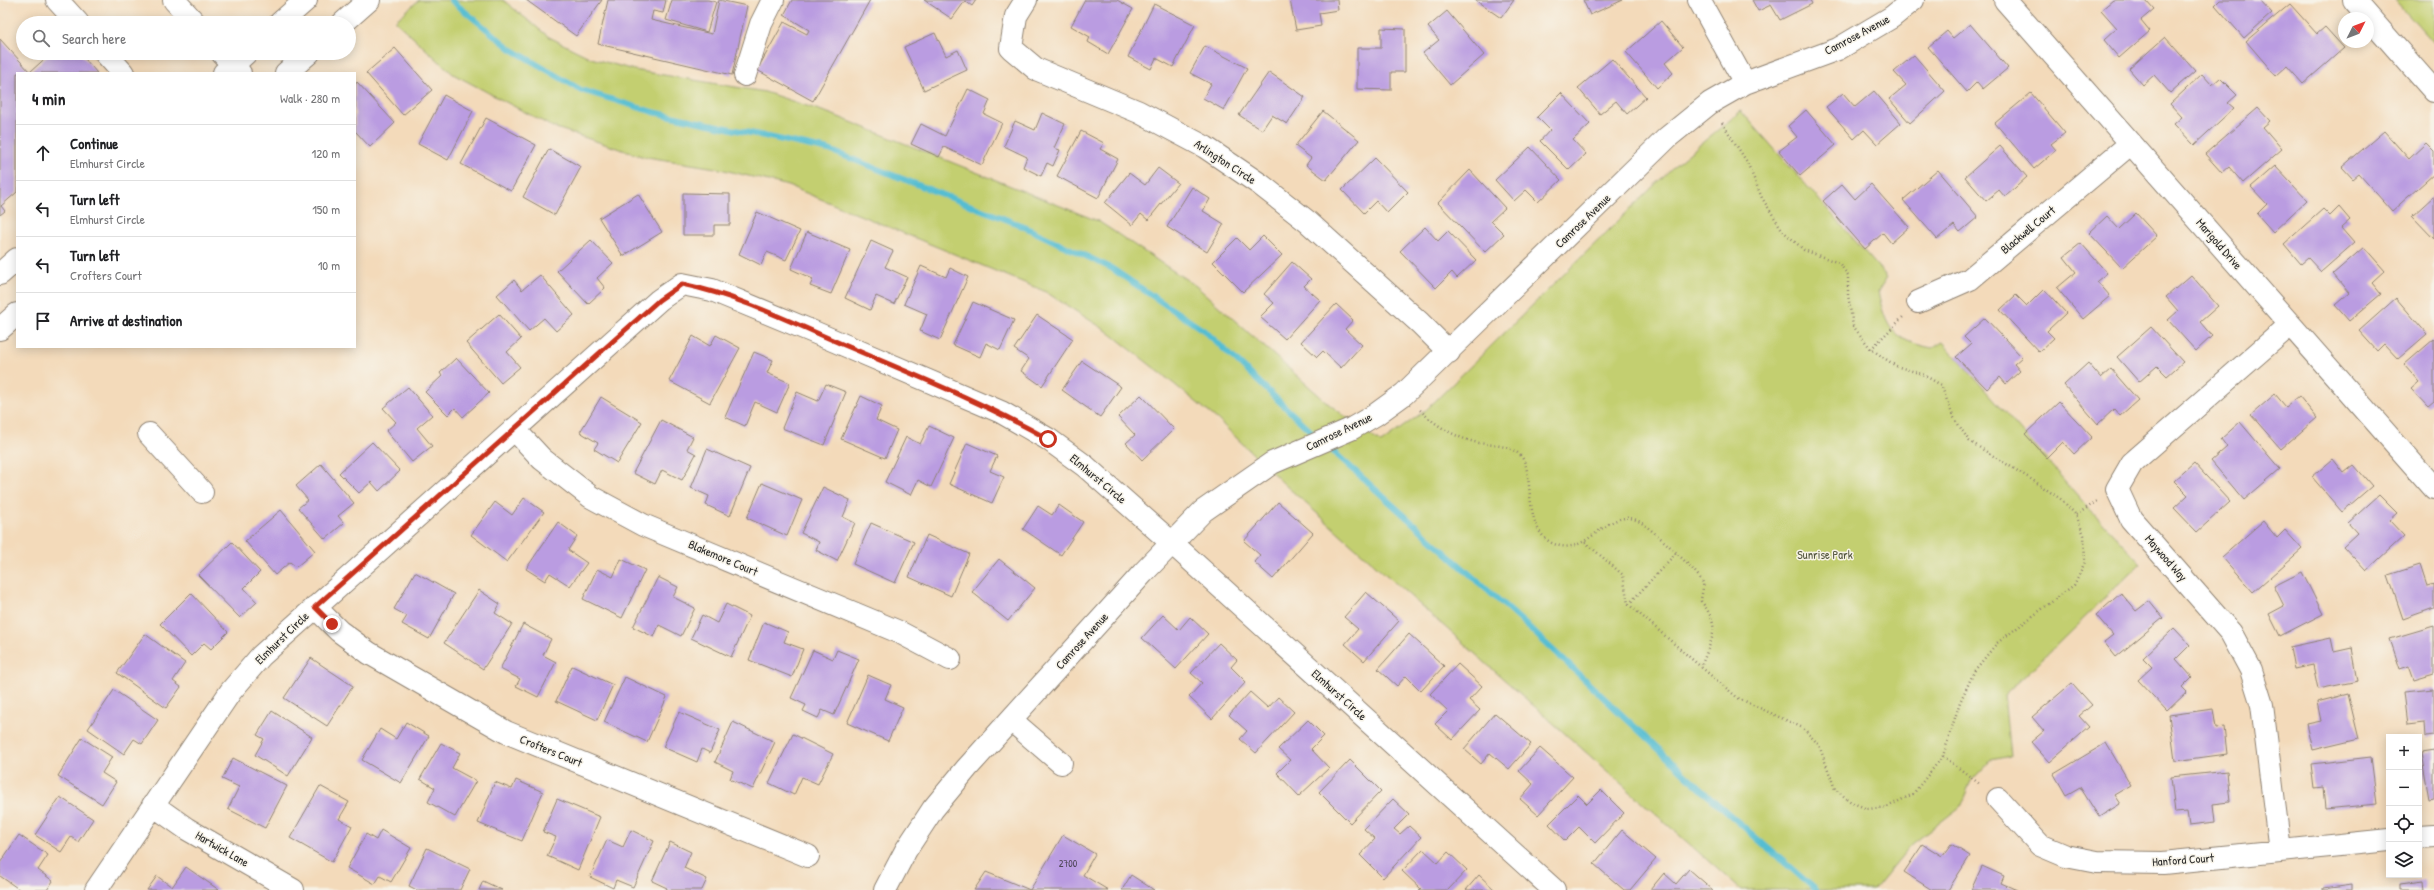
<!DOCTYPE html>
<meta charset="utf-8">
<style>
body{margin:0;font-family:"Patrick Hand",sans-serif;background:#f6f6f6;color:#202124}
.controls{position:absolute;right:12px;bottom:12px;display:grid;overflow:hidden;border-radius:0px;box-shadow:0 2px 10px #0003}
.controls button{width:36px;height:36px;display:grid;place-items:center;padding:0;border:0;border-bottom:1px solid #e0e0e0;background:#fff;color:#202124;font:20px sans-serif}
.compass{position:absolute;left:2338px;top:12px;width:36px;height:36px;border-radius:50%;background:#fff;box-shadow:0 2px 10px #0003;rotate:48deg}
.stop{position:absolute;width:12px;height:12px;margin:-9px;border:3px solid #c8321e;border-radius:50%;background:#fff}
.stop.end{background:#c8321e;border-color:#fff;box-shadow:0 1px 4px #0008}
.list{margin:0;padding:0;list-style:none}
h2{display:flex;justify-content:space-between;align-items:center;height:52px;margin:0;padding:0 16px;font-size:17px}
h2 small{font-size:13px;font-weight:400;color:#757577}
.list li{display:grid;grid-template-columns:26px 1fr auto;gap:12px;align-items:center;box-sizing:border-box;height:56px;padding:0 16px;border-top:1px solid #e0e0e0}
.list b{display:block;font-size:15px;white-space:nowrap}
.list p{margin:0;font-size:13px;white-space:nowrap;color:#757577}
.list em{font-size:13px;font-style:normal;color:#757577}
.icon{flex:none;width:22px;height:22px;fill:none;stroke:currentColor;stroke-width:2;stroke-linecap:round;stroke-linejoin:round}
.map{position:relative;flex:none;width:2434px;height:890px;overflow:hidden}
.search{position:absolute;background:#fff;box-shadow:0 2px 10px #0003;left:16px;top:16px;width:340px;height:44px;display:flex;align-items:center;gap:10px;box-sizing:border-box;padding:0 14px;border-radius:22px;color:#757577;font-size:15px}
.panel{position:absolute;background:#fff;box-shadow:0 2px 10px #0003;left:16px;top:72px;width:340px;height:276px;border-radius:0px}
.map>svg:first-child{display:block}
.green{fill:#c3cf70;stroke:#777d4e}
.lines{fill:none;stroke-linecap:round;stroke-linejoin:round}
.stream{stroke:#55bdd2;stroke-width:6}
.building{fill:#ba9ce1}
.minor-casing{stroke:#8f8272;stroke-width:24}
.major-casing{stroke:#8f8272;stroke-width:24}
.path{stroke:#8f8272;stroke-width:2.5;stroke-dasharray:1 3;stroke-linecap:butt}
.minor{stroke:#fff;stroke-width:22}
.major{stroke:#fff;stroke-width:22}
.route{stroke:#c8321e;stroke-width:5}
.labels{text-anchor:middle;stroke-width:3;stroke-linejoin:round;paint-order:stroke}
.number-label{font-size:10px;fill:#4f4758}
.street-label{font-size:12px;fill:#2b2b2b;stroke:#f7f3e8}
.park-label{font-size:12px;fill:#51543c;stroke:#f7f3e8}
</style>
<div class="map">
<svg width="2434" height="890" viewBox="0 0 2434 890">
<rect width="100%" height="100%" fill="#f7f3e8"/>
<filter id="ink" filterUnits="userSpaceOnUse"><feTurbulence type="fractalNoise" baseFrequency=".025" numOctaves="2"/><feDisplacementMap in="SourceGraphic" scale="8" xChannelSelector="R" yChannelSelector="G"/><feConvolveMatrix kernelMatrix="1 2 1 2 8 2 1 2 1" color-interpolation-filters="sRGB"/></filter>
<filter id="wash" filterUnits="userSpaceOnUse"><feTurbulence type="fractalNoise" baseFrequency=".012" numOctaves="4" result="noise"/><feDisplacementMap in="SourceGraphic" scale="16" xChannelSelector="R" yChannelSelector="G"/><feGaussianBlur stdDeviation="0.9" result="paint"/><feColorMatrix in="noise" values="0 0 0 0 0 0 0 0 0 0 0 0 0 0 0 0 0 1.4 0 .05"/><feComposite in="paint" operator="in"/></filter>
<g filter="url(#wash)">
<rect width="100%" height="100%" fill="#f3daba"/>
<path class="green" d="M419,0H503L549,37L591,58L634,70L765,92L831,114L1098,221L1196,286L1330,405L1381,443L1426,410L1675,165L1741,111L1887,277L1878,291C1886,330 1893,340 1932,348L1943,342L2085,504L2141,563L2004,696L2010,756L1991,760L1971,781L1960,807L1911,845L1874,890H1741L1284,484L1217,419L1163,375L1107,331L1044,291L789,186L716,168L641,156L553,127L453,74L395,21Z
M2395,0H2434V44Z"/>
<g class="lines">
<path class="stream" d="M451,0L511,49L581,90L653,112L829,150L1018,224L1111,268L1206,332L1319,439
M1326,445L1524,623L1714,801L1816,890"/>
</g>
<g id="blocks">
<path class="building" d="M526,0H602L576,36Z
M608,0H666L663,13L653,11L651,20L712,34L719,0L747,6L732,75L598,44Z
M672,0H708L716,2L707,32L666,20Z
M792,0H870L813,101L757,70L784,22L807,34L809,30L784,15Z
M924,0H976L972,6L965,1L952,19Z
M1085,0H1117L1133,9L1108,54L1088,42L1090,37L1071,26Z
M1290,0H1337L1338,10L1319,13L1321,26L1296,30Z
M1475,0H1514L1501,18Z
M1583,0H1623L1590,15Z
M1752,0H1810L1812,4L1780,20L1771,5L1758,11Z
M2113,0H2146L2154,9L2141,20L2150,31L2119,58L2104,40L2117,28L2101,10Z
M2220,0H2260L2272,13L2244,38L2215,5Z
M1154,4L1195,25L1173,67L1156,58L1151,69L1128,57Z
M2290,4L2317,34L2325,27L2344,48L2303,84L2287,66L2276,76L2246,41Z
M1447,11L1484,55L1450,85L1423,53L1439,40L1428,27Z
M1661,21L1683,47L1665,63L1673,73L1657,88L1626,52Z
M1970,24L2008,68L1983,89L1977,82L1967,92L1928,47L1947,31L1953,38Z
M1381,28L1405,29V72H1391V90L1357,89V48H1381Z
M935,33L946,56L958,50L967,70L924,90L904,47Z
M2165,37L2195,71L2170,93L2154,75L2143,85L2129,69Z
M0,39L30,72L51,53H80L97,73H17V192L1,206L5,211L0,215Z
M1205,46L1247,68L1224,110L1203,98L1211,84L1190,73Z
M395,48L432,90L403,115L366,73Z
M1914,55L1945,91L1910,123L1889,99L1906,85L1894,72Z
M1612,59L1646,97L1627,114L1616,101L1600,114L1578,88Z
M1269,72L1305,97L1287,124L1272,115L1262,130L1239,115Z
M2202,74L2212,85L2220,78L2237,95L2228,103L2234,108L2194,145L2174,124L2182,117L2170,104Z
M357,82L395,123L370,147L355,131V85Z
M968,89L990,100L984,114L1002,123L982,165L944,147L939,157L911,144L921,124L945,136Z
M1874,91L1901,123L1877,144L1864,130L1854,139L1826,107L1843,93L1855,107Z
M1561,93L1590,124L1573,140L1586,154L1569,170L1540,141L1550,130L1537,117Z
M2031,93L2065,133L2051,144L2056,150L2034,169L1995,123Z
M444,95L473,111L448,160L418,144Z
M2258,108L2270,121L2263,127L2282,149L2243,183L2229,167L2222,173L2205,154Z
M1806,110L1836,145L1800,176L1779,151L1797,137L1788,126Z
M1323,111L1359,140L1326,180L1306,165L1311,158L1295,146Z
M1042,113L1065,124L1054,148L1060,150L1053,166L1047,163L1041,176L1023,167L1027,157L1004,146L1015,121L1035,130Z
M486,118L536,145L511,191L461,164Z
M1081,131L1104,143L1100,149L1118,159L1098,198L1057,176Z
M2384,131L2409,159L2426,143L2434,151V174L2392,211L2359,174L2353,179L2342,167Z
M2000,146L2027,177L2005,197L1999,190L1986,201L1965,177Z
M1530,147L1561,180L1538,202L1526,190L1514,201L1495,180Z
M549,149L581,167L555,215L523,197Z
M1375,158L1408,192L1387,213L1376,201L1364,213L1342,190Z
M2275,166L2307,200L2273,232L2257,214L2267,204L2251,187Z
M1158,168L1178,183L1148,220L1141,214L1132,225L1105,203L1129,173L1145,185Z
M1470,170L1505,208L1491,221L1504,234L1485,252L1438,203Z
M1938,170L1978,217L1960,232L1954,225L1937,239L1903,200Z
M1842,184L1855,199L1871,184L1909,227L1891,243L1883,233L1865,249L1823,201Z
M1192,187L1210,199L1203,211L1224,224L1207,252L1167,227Z
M683,193L730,194V225H714V235H683Z
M638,194L662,232L623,256L599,218Z
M2434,196V239L2412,216Z
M2339,207L2350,220L2341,228L2354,243L2321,272L2308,258L2301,264L2284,244L2323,209L2330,216Z
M757,212L800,231L786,260L767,252L761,265L739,254Z
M2136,213L2157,236L2122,268L2089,233L2107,216L2119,229Z
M1425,227L1438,241L1448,231L1476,260L1457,278L1452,272L1436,288L1400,251Z
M807,232L850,250L831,294L810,286L813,279L791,269Z
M1263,236L1282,255L1243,292L1213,262L1237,238L1249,250Z
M591,240L613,263L597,278L605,288L588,304L557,271Z
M871,241L893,251L885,267L907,277L894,304L876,296L870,310L845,298Z
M2081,243L2107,273L2097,281L2110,296L2083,319L2057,288L2076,272L2064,257Z
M2364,247L2385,271L2372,283L2381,294L2349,321L2335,305L2349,293L2333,274Z
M1292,262L1311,279L1304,286L1320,300L1285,339L1260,317L1274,303L1264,294Z
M921,266L946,277L950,268L968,277L940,340L920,331L927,314L904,304Z
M540,275L574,315L556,331L544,318L529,331L497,295L514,280L522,290Z
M2191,275L2218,306L2200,322L2212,336L2196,351L2168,320L2178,311L2166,297Z
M2044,289L2066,313L2047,331L2054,338L2039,352L2000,310L2016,295L2027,306Z
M2396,298L2427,334L2398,359L2384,344L2377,351L2359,331Z
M973,302L1014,320L1000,350L986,343L980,357L953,345Z
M1336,304L1353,320L1345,329L1362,345L1341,368L1323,351L1317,357L1301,342Z
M499,314L521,339L507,352L520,367L501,383L466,343Z
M1037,315L1073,339L1042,386L1021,371L1029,359L1014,349Z
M1985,318L2022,357L2014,364L2020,371L2006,384L2000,377L1987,389L1956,357L1971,344L1964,337Z
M2151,327L2183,362L2167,376L2157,366L2139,382L2117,357Z
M716,335L740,348L710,403L669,381L693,336L710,346Z
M2434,339V402L2428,407L2411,389L2419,382L2404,365Z
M754,352L773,360L767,373L790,383L777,412L755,402L745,426L725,417Z
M456,358L489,393L463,417L455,408L448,415L425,392L442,376L440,373Z
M1082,361L1121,387L1100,417L1062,390Z
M2088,363L2101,378L2111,369L2138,400L2120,416L2114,409L2098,424L2064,385Z
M826,384L846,392L824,445L782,428L797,392L818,401Z
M408,387L432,415L417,428L432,446L412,462L386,431L396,422L383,408Z
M2275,394L2286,407L2299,396L2317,418L2281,449L2251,415Z
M1141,395L1174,429L1142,460L1126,443L1135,435L1118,417Z
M861,396L882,406L876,420L897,430L885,458L841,439Z
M601,397L642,422L617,463L594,449L598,443L580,432Z
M2059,402L2092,437L2074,454L2063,442L2047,458L2025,434Z
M661,420L693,437L687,449L696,454L682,480L662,470L655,484L633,473Z
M2240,422L2280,469L2244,500L2211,461L2227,447L2221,439Z
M929,426L954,438L931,487L918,480L911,495L885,482L906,437L920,444Z
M372,442L400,471L379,491L371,482L359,493L339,473Z
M967,443L997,456L990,471L1004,477L992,503L949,484Z
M707,449L750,468L730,516L706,505L709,496L691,488Z
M2333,459L2344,473L2354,465L2372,486L2342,512L2312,477Z
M2194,463L2230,502L2197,532L2174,508L2188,495L2174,481Z
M321,464L354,503L338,516L344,523L325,539L298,508L308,500L296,486Z
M762,483L802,500L787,536L747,518Z
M823,487L850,500L843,517L855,523L837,561L816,550L819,542L801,533Z
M2379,495L2397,513L2389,520L2404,536L2366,571L2343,546L2357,533L2348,523Z
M524,498L544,512L507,562L471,535L495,502L512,515Z
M1278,502L1313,533L1273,579L1254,562L1260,555L1244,541Z
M1059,505L1083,522L1061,555L1023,529L1038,506L1052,515Z
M281,510L315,551L296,567L290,562L275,575L245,541Z
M2263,521L2277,538L2285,530L2302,549L2253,592L2222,557Z
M558,522L577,536L568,550L587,563L570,586L550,573L545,581L526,569Z
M871,523L914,542L895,583L853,564Z
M927,535L969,554L951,596L909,577Z
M232,542L260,572L244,588L257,602L240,618L198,575Z
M621,559L645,570L622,618L583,599L597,569L613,577Z
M999,559L1035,588L1008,621L972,592Z
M2420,565L2427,586L2434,584V608L2403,619L2388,575Z
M415,572L454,594L429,639L402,624L407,616L394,609Z
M2302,572L2323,614L2280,636L2269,614L2284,606L2274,586Z
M658,577L678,587L673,597L695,608L681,636L659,625L654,637L633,627Z
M479,590L500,604L495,613L512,624L483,669L444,643Z
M1366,592L1399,621L1364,661L1345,644L1358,629L1344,617Z
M191,593L228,632L211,649L204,643L191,656L160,624Z
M2121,593L2136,611L2149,601L2163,618L2116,657L2104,642L2113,635L2096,615Z
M726,604L750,616L731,657L691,638L702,615L717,623Z
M1163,615L1179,630L1190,617L1208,634L1176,669L1142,638Z
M764,622L788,632L784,642L803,649L792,677L749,660Z
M523,624L551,639L543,655L556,662L538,697L516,686L520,679L500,669Z
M2434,626V674L2414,680L2409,666L2400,669L2390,639Z
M2174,628L2190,645L2176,659L2192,677L2182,687L2187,692L2167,711L2138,680L2152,667L2143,658Z
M145,634L185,663L173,681L181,687L166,708L117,673Z
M1409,634L1444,666L1421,691L1406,676L1397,686L1378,669Z
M2331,638L2334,652L2352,648L2358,681L2318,689L2313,665L2294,669L2290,647Z
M1219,643L1237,660L1231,667L1246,682L1212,719L1189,697L1202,683L1191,673Z
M813,650L833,659L837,650L859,659L834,715L822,710L818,718L803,711L806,705L791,698Z
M311,658L353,686L327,726L284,698Z
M1458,664L1482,686L1469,700L1480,710L1452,740L1435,724L1448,711L1430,694Z
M572,666L613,685L597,720L556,701Z
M868,675L891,685L885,699L903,707L888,741L847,723Z
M625,677L667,697L647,742L604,722Z
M2072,683L2092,705L2079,716L2089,727L2049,762L2031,742L2044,731L2032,717Z
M2434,689V736L2426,737L2425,723L2407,725L2403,692Z
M114,690L158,720L142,744L134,739L124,754L88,729Z
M1250,692L1268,708L1278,697L1294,712L1256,753L1240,739L1247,731L1229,715Z
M2348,694L2359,739L2313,750L2307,724L2321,721L2317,702Z
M2213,709L2216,728L2224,727L2227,754L2175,761L2169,715Z
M272,711L312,737L288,776L255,755L264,739L257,735Z
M679,712L720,730L710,753L702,749L697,762L663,747Z
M1495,713L1531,744L1509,769L1490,753L1481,764L1464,749Z
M1308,720L1324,736L1311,749L1329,768L1299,796L1277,773L1290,760L1278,749Z
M406,722L429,736L401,783L362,760L380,729L396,739Z
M733,722L775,742L753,789L730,779L733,771L715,762Z
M793,734L833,754L818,784L802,777L794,795L769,783Z
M82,738L112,757L102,773L116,782L102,804L58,776Z
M441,743L460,753L452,768L476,781L455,817L428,802L435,788L420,779Z
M2106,743L2131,785L2114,795L2120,804L2099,817L2080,787L2066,795L2054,774Z
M1540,748L1573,777L1538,815L1520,799L1533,784L1519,771Z
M2434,751V798L2429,799L2421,753Z
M2371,757L2377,804L2325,809L2323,788L2314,789L2311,764Z
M233,758L287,786L265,828L228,809L239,787L222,779Z
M1350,760L1381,791L1350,823L1319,792Z
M2227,771L2230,802L2213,804L2215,822L2189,825L2187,812L2175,813L2171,777Z
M516,780L543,792L522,841L478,823L495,782L512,789Z
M320,786L349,802L339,819L352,826L332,862L290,838Z
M1601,790L1624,813L1595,843L1579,827L1565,841L1549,824L1578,795L1587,804Z
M60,797L93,819L78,842L71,837L61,852L35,835Z
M557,799L600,817L578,870L547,856L556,837L543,832Z
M1393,799L1409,814L1394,829L1400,834L1409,826L1421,837L1383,878L1360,855L1375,839L1364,829Z
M381,830L411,848L391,882L380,876L375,884L347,868L366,834L376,840Z
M631,830L654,841L633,887L616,880L613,888L590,877L607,840L623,847Z
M1622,830L1656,859L1630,890H1624L1594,864Z
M19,835L48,855L38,870L53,881L47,890H20L0,876V863Z
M1063,835L1095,854L1083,875L1108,890H974L986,872L1030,890Z
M670,842L691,852L684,868L707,879L702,890H666L667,888L652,881Z
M1923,844L1942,856L1951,844L1970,856L1948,890H1932L1904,872Z
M427,848L470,869L460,890H417L409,886Z
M1423,849L1438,863L1448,852L1467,870L1448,890H1419L1421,889L1402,871Z
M1982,866L2004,876L2001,883L2017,890H1971Z
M186,867L219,890H147L157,876L172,887Z
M1689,869L1713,890H1650L1664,873L1676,884Z
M1131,875L1154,890H1122Z
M1479,875L1495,890H1466Z
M483,881L502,890H479Z
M2424,881L2425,890H2400V884Z
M2352,884V890H2323V888Z"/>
</g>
</g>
<g filter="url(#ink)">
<use href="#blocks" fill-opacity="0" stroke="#8f8272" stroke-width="1"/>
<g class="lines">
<g class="minor-casing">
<path id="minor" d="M57,0L78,23
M174,0L195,23
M1026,0L1016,16L1011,48L1036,69L1139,112L1205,147L1261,185L1308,222L1420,323L1449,352
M1699,0L1745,83
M2005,0L2434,488
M2354,0L2434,91
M105,53L123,73
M222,53L240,73
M745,75L761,24L773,0
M1918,302L1970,279L2130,144
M514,429L542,459L591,497L643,525L899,632L950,659
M149,434L202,492
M315,607L339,631L369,653L506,732L808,856
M1011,720L1061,763
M1998,799L2040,845L2066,856L2097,862L2163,863L2389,840
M153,805L187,829L293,890
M2419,837L2434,836
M2280,851L2262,705L2251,670L2231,633L2131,519L2117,489L2132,463L2290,325
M96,890L231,691L261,656L659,300L682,284L712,290L816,333L1001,412L1048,439L1085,466L1172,543L1554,890
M885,890L906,850L933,809L967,768L1143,573L1203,511L1272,463L1351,429L1375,415L1404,394L1668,137L1710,103L1745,83L1838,49L1892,17L1913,0"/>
</g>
<g class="major-casing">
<path id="major" d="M280,23L306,0
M343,23L369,0
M224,73L246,53
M286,73L309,53
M0,274L17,259
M0,329L17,314"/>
</g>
<path class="path" d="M1871,349L1903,317
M1420,410C1434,424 1451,435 1471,441C1486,446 1508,443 1520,455C1536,471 1521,527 1552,543C1584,558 1600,519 1626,518C1630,517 1637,520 1640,522C1650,527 1700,573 1703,583C1704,587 1701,596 1701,601C1722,628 1712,637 1701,667L1738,698L1803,728L1819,745L1835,789L1851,802L1867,809L1887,807L1913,794L1943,756L1960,702L1975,670L1997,643L2074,585L2085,562L2084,535L2076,515L2062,500L2034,481L1969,441L1953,416L1941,385L1922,374L1896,366L1871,349L1853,326L1848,295V275L1839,263L1804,250L1783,231L1762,198L1747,162L1721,121
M2076,515L2099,500
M1585,542L1623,575L1628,604L1701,667
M1629,604L1676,553
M1943,756L1981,785"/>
<use href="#minor" class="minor"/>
<use href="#major" class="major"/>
</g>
</g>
<g class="lines" filter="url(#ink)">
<path class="route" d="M332,624L315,607L659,300L682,284C740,296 795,324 849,347C917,376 984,403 1048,439"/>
</g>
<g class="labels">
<g class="number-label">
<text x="1068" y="867">2700</text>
</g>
<g class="street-label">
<text transform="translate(1857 35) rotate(-28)" y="4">Camrose Avenue</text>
<text transform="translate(1225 162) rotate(33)" y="4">Arlington Circle</text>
<text transform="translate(1583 221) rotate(-44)" y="4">Camrose Avenue</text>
<text transform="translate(2028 230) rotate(-40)" y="4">Blackwell Court</text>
<text transform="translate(2219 244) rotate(49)" y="4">Marigold Drive</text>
<text transform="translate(1339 432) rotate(-26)" y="4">Camrose Avenue</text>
<text transform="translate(1098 479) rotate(40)" y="4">Elmhurst Circle</text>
<text transform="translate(723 558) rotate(23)" y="4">Blakemore Court</text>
<text transform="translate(2166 558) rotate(49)" y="4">Maywood Way</text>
<text transform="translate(282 638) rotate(-44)" y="4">Elmhurst Circle</text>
<text transform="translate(1082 641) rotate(-48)" y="4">Camrose Avenue</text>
<text transform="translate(1339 695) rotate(42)" y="4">Elmhurst Circle</text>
<text transform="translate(551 751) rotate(22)" y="4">Crofters Court</text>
<text transform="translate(222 849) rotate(30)" y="4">Hartwick Lane</text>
<text transform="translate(2183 860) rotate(-4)" y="4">Hanford Court</text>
</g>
<g class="park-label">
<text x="1825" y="559">Sunrise Park</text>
</g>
</g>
</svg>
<div class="controls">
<button>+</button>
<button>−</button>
<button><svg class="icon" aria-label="locate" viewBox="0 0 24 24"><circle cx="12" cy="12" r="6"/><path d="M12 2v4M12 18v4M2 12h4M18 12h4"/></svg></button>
<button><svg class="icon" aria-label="layers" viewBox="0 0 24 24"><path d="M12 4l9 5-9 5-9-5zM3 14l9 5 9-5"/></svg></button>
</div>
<svg class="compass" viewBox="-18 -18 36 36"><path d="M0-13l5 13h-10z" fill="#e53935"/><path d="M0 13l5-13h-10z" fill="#757577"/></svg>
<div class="stop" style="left:1048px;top:439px"></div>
<div class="stop end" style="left:332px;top:624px"></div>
<div class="search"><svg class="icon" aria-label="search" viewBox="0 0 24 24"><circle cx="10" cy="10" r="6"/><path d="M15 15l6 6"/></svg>Search here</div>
<section class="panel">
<h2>4 min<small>Walk · 280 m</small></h2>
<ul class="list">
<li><svg class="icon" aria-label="ahead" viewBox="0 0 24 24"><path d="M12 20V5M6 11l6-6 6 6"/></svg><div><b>Continue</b><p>Elmhurst Circle</p></div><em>120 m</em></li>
<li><svg class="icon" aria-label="left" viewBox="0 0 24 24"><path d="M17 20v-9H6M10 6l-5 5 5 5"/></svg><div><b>Turn left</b><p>Elmhurst Circle</p></div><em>150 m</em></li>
<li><svg class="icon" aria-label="left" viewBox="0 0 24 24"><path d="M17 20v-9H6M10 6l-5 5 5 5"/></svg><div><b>Turn left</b><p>Crofters Court</p></div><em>10 m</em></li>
<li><svg class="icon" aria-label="arrive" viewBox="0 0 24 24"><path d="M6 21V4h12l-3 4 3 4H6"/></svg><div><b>Arrive at destination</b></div></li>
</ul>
</section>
</div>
